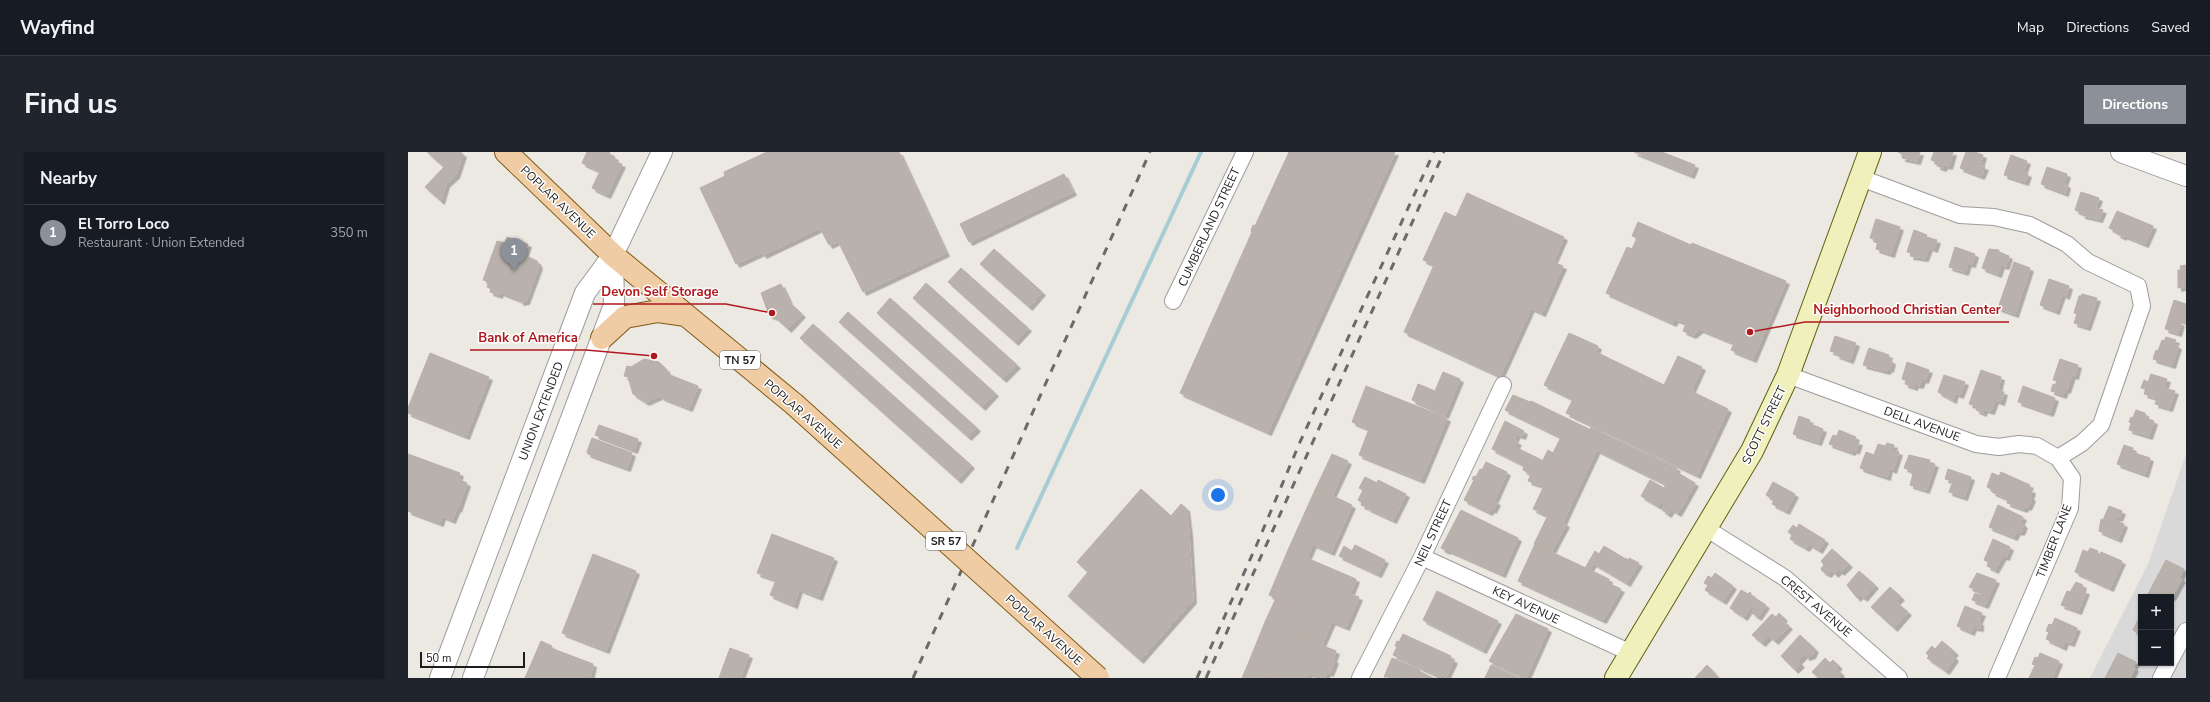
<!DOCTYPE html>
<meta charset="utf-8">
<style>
body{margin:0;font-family:"Nunito Sans",sans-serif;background:#20242c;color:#f1f3f6}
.controls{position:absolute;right:12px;bottom:12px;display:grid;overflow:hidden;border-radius:0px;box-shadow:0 1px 3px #0004}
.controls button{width:36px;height:36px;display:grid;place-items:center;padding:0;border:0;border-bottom:1px solid #363941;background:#171b24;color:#f1f3f6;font:20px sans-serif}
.scale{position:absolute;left:12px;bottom:10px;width:105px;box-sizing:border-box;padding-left:4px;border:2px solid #1c1c1c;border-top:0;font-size:11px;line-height:14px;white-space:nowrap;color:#1c1c1c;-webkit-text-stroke:3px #fff;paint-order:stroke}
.you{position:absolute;left:810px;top:343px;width:14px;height:14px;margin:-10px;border:3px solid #fff;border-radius:50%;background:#1a73e8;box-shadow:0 0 0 6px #1a73e833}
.badge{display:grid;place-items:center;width:26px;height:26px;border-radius:50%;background:#8c9099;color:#fff;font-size:13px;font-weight:700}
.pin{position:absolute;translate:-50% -33px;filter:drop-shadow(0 1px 2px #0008)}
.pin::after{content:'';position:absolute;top:21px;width:14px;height:12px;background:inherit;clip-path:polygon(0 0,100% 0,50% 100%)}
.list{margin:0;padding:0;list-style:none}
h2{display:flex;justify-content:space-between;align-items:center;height:52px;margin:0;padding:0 16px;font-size:17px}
h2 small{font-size:13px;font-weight:400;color:#9ea1a6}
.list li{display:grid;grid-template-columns:26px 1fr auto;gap:12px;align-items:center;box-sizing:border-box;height:56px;padding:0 16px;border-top:1px solid #363941}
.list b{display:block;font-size:15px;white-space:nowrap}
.list p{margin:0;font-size:13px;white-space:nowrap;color:#9ea1a6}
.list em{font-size:13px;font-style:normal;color:#9ea1a6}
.map{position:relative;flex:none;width:1778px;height:526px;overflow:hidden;border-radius:0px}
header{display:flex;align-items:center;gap:24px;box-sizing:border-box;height:56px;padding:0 20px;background:#171b24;border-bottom:1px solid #363941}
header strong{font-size:19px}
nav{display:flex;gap:22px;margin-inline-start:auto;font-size:14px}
.intro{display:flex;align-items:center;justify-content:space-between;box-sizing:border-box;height:96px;padding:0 24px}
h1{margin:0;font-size:28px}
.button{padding:10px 18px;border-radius:0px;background:#8c9099;color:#fff;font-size:14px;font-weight:700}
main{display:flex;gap:24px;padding:0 24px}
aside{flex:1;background:#171b24;border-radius:0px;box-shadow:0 1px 3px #0004}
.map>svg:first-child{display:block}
.residential{fill:#dad9d9;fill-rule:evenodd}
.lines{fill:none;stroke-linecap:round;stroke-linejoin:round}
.stream{stroke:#a8ccd4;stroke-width:4}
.building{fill:#b8b1ac;stroke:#bbafa7;filter:url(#shadow)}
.minor-casing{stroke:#9d9d9d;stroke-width:18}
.tertiary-casing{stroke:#9d9d9d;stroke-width:22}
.secondary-casing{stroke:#5d6312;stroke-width:24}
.primary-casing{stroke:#815912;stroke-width:24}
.minor{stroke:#fff;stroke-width:16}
.tertiary{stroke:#fff;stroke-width:20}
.secondary{stroke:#f0f0bc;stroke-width:22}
.primary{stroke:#efcca4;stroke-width:22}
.rail{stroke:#6a6a6a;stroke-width:3;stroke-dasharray:8 8;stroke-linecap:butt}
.primary-bridge-casing{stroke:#815912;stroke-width:24;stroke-linecap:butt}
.primary-bridge{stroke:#efcca4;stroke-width:22}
.labels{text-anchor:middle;stroke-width:3;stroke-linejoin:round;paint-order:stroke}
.shield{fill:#fff;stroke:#606060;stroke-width:1}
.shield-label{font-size:11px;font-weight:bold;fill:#1c1c1c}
.street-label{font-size:12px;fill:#1c1c1c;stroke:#fff}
.leader{fill:none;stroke:#af191e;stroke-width:1.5}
.callout-dot{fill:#af191e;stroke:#fff;stroke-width:1.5}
.callout-label{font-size:13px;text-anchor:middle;font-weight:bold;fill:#af191e;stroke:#fff;stroke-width:3;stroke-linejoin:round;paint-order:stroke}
</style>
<header>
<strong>Wayfind</strong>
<nav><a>Map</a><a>Directions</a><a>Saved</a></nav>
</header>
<div class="intro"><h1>Find us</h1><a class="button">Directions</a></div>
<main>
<aside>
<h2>Nearby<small></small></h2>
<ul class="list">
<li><span class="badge">1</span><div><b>El Torro Loco</b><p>Restaurant · Union Extended</p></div><em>350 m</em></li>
</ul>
</aside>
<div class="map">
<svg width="1778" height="526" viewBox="0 0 1778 526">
<defs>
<filter id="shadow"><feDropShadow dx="3.5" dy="3.5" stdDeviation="0" flood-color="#0004"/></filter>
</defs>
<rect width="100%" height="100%" fill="#ece8e2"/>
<path class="residential" d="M1778,302V526H1682L1740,412ZM1733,445H1763V511H1733Z"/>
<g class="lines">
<path class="stream" d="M609,396L793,0"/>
</g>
<path class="building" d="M19,0H52L55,2L48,23L38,32L33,49L17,35L36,15Z
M179,0H202L201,2L207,5L205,9L214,12L199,43L184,36L192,19L174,11Z
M359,0H491L538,101L455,140L430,89L421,93L412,76L355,103L354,100L328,112L292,36L317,24L316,20Z
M881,0H987L860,280L772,241L844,80L843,79L845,73L847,74Z
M1226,0H1254L1287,13L1283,23Z
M1490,0H1512L1509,9L1494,6L1495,3Z
M1526,0H1545L1541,14L1536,13L1535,16L1529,14L1530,11L1523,8Z
M1558,0H1567L1575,3L1572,13L1577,15L1573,24L1552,16Z
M1603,3L1619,9L1615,20L1620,22L1617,30L1596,23Z
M1639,15L1659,22L1656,31L1659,33L1657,41L1633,32Z
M656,22L665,40L561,90L552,72Z
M1673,40L1691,46L1687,56L1695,58L1691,67L1674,63V61L1667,58Z
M1059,41L1156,85L1145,110L1155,114L1134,161L1123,156L1092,224L996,180L1026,113L1015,108L1037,60L1048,65Z
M1709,59L1745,74L1737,92L1715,83V85L1709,82L1710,80L1701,76Z
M1468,67L1492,75L1483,102L1468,97L1470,89L1462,86Z
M1230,70L1283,93L1284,91L1378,129L1345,207L1323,198L1326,191L1292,177L1285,183L1275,179L1278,171L1267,167L1265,171L1198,141L1219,95L1224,97L1229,86L1224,84Z
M1506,78L1519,83L1518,85L1529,88L1526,97L1521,95L1517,106L1502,104L1503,101L1499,100Z
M99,85L120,92L116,103L129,109L131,114L118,149L112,150V148L92,140L91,143L82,140L83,137L79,135L81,130L75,128L89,89L97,91Z
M1547,95L1567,102L1564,112L1560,111L1557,120L1541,115Z
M586,97L634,140L621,155L572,112Z
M1581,97L1591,98V100L1601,104L1598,114L1593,113L1590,122L1574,116Z
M1606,110L1622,116L1607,162L1590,156Z
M1778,113V134L1770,136V118H1773L1772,114Z
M553,116L620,176L607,190L540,130Z
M1641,127L1661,134L1658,144L1654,142L1648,159L1632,153Z
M518,131L609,213L595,227L505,146Z
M373,132L382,151L394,162L380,177L367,165L361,163L353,141Z
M1674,142L1689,146L1679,175L1666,171L1669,162L1666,161L1671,144H1673Z
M482,146L587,241L574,255L469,161Z
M1766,148L1778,152V170L1769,167V169L1773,171L1770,181L1757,177Z
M440,160L569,276L560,285L431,170Z
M405,172L563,313L550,328L392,186Z
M1161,181L1190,194L1188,200L1256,233L1270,204L1294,215L1283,239L1320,257L1289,323L1158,261L1165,247L1136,233Z
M1427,184L1448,191L1442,208L1428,203L1429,201L1422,199Z
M1758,185L1768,188L1766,192L1770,194L1764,213L1745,207L1748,198L1750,199L1754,188L1756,189Z
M1461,196L1481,203L1480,207L1484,209L1482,217L1480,216L1479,219L1455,213Z
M22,201L81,225L58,284L0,261V256Z
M236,207L251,210L258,217L260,225L262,223L290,234L281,256L253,245V243L238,250L225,242L220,225L216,224L219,214L223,215Z
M1652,207L1670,213L1667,224L1664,223L1659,238L1657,237L1655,243L1643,239L1645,232L1647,233L1649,229L1645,228Z
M1499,210L1521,218L1517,228L1514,227L1512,233L1507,232L1506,235L1497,232L1498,228L1494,227Z
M1573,218L1593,225L1590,238L1596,240L1593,250L1587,248L1583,259L1576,257L1575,261L1568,258L1569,254L1561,252Z
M1035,220L1052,227L1037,263L1004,248L1010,232L1027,239Z
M1743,222L1759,227L1756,236L1767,239L1761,256L1747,252L1749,246L1736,242L1738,237L1733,236L1736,228L1740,230Z
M1536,223L1557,230L1552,243L1547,241L1545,248L1530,240Z
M958,234L1039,266L1013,328L951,303L961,277L944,270Z
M1615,234L1647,246L1642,261L1610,250Z
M1105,243L1122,250L1123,249L1181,277L1160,321L1135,308L1140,298L1145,301L1153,285L1097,258Z
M1728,258L1737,261L1738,266L1746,269L1741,284L1721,278L1723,271L1721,270L1723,265L1725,266Z
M1391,264L1402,268L1400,271L1415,277L1410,290L1385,282Z
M1097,269L1116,279L1114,284L1109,282L1106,288L1110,290L1107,295L1089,286Z
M191,273L230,287L226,298L187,283Z
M1183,275L1196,282L1158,363L1155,370L1158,372L1143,400L1126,392Z
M1431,278L1448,285L1446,289L1451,290L1448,299L1445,297L1444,300L1421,292L1425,283L1429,284Z
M1196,282L1269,316L1267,319L1287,331L1270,361L1263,357L1260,362L1254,358L1257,353L1253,350L1250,354L1233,344L1242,328L1256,336L1258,332L1189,298Z
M184,286L224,301L219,316L180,302L179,300Z
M1089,286L1160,321L1140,364L1125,357L1136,334L1120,329L1123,322L1115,318L1116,313L1084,297Z
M1479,291L1486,293L1485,298L1491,300L1485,318L1481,316L1479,325L1452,316L1458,300L1466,303L1470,292L1477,294Z
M1716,293L1725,296L1724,300L1742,306L1737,322L1709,312Z
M0,302L52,321L50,327L59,331L50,357L49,356L44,368L34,364L32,371L0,359Z
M924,302L940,309L924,343L908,336Z
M1501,303L1522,308L1521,310L1527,312L1518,338L1502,333L1505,322L1503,321L1504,319L1496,316Z
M1078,310L1099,320L1086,349L1089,350L1085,358L1083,357L1081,360L1056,348L1066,328L1064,327L1066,324L1068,325L1072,317L1074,318Z
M1540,317L1563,325L1556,345L1541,340L1545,329L1537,327Z
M1593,320L1622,333L1620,337L1624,338L1622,345L1624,346L1620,355L1618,354L1616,357L1599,351L1600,347L1584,340L1585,338L1579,335L1584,321L1591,324Z
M957,325L969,331L970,328L998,342L985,368L959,356V353L958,355L953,353L954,351L950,348L955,338L951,336Z
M1365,330L1387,342L1378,359L1364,352L1366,348L1358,343Z
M908,336L944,353L923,400L905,392L899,406L880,398Z
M733,337L763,364L773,352L778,356L781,380L785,448L732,508L660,444L680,420L669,410Z
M1590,353L1615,365L1613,370L1616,373L1613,380L1609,379L1606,385L1581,375Z
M1701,354L1714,359L1711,366L1708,365L1707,368L1716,372L1710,387L1691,379L1693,367L1695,368Z
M1053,358L1110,386L1094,422L1040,398L1039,399L1033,396Z
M1391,372L1417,388L1411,398L1401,392L1398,396L1382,387L1384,383L1380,380L1385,373L1389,376Z
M364,382L426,406L411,445L391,437L386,453L362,443L368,428L349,421Z
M1585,387L1602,395L1598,405L1595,404L1587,418L1579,414L1581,410L1576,408Z
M1127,392L1201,427L1200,431L1213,437L1195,468L1110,429Z
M947,393L977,408L970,422L931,404L936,394L944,399Z
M1196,394L1216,406L1221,408V406L1231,411L1219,431L1185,411L1181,418L1177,416L1187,399L1191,402Z
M1682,396L1690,399L1688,404L1691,405L1693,400L1714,409L1702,436L1667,420L1675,398L1680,400Z
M1424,397L1441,412L1433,420L1431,418L1427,422L1423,418L1420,422L1414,419L1413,416L1416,413L1413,409Z
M880,398L948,427L942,442L951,445L938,475L861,443Z
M185,402L228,419L198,498L154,481Z
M1758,408L1776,417L1772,425L1774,427L1764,445H1741L1740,442Z
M1451,419L1467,433L1456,446L1452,443L1449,446L1439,433Z
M1307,421L1325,434L1315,449L1297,438L1300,433L1296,431L1300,424L1304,426Z
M1569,421L1588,428L1577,453L1564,448L1567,441L1572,443L1574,440L1561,435Z
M1668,430L1675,433L1673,438L1678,439L1670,459L1653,453L1659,439L1662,440Z
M1482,435L1493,445L1488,450L1500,460L1486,476L1463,455Z
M1333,438L1340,442L1342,440L1344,444L1358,453L1350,465L1344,461L1346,457L1343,454L1336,465L1322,456Z
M1029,439L1090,469L1075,498L1015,468Z
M868,446L924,469L913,494L857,470Z
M1557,454L1574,461L1570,470H1572V476L1565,475L1563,480L1549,474Z
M1371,461L1376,466L1374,468L1381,474L1367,489L1361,484L1354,491L1344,483L1364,462L1368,465Z
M1108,462L1140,477L1118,526L1081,509Z
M1733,462V484L1725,478Z
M1647,466L1669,476L1663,491L1657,489L1655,495L1638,487L1641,480L1638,479L1641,472L1644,473Z
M857,470L928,499L925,507L927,508L922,521L919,520L917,526L901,521L899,526H874L840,512Z
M995,482L1043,504L1042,506L1046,508L1038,525L1034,523L1033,525L985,503L989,495L987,494L989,489L991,490Z
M1392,483L1407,497L1404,503L1398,505L1397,502L1390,509L1393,512L1387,518L1373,504Z
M133,489L144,494L143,496L185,512L182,526H117Z
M1534,489L1547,500L1544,503L1547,506L1538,519L1519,506L1521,504L1518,501L1524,494L1527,497Z
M322,496L341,503L332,526H311Z
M1632,501L1651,509L1644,526H1621L1627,513L1624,512L1627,505L1630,506Z
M1710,501L1728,510L1725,515L1727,516L1722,526H1697Z
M984,506L1012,518L1011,519L1025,526L976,525Z
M1417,506L1422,511L1425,508L1431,514L1428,516L1433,521L1430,526H1411L1404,520Z
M840,512L874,526H834Z
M1083,513L1111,526H1077Z
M1299,513L1311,526H1287Z"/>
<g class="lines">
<g class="minor-casing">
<path id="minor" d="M1453,26L1552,63L1586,65L1622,73L1659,92L1680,110L1730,134L1734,154L1693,273L1674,291L1650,306
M765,149L837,0
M1380,223L1568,292L1591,295L1611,292L1629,294L1650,306L1664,326L1662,356L1589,526
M1299,377L1377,426L1491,526
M1014,405L1223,501
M1763,507L1778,479
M952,526L1014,405L1095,233
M1753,526L1761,511"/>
</g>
<g class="tertiary-casing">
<path id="tertiary" d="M1713,0L1778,24
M32,526L177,141L205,103L254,0
M65,526L206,153L205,103"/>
</g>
<g class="secondary-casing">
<path id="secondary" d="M1208,526L1344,299L1380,223L1462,0"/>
</g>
<g class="primary-casing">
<path id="primary" d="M98,0L205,103L386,252
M194,186L217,165L250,159L278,163"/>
</g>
<use href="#minor" class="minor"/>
<use href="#tertiary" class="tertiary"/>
<use href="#secondary" class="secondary"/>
<use href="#primary" class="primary"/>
<path class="rail" d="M505,526L742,0
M789,526L849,392L892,290L1026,0
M798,526L1036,0"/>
<g class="primary-bridge-casing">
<path id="primary-bridge" d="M386,252L690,526"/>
</g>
<use href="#primary-bridge" class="primary-bridge"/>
</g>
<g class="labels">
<g class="shield">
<rect x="312" y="199" width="40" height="18" rx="3"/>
<rect x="518" y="380" width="40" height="18" rx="3"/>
</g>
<g class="shield-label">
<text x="332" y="212">TN 57</text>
<text x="538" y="393">SR 57</text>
</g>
<g class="street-label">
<text transform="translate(150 50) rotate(44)" y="4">POPLAR AVENUE</text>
<text transform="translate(801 75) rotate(-65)" y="4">CUMBERLAND STREET</text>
<text transform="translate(133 259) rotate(-69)" y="4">UNION EXTENDED</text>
<text transform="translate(395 262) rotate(41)" y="4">POPLAR AVENUE</text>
<text transform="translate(1514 272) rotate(20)" y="4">DELL AVENUE</text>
<text transform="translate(1356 273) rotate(-64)" y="4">SCOTT STREET</text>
<text transform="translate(1025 381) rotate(-65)" y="4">NEIL STREET</text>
<text transform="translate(1646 389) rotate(-69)" y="4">TIMBER LANE</text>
<text transform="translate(1118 453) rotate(25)" y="4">KEY AVENUE</text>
<text transform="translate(1408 454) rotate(40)" y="4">CREST AVENUE</text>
<text transform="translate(636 478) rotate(42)" y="4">POPLAR AVENUE</text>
</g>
</g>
<path class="leader" d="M364 161L318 152H185M1342 180L1397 170H1601M246 204L178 198H62"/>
<g class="callout-dot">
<circle cx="364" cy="161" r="4"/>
<circle cx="1342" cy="180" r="4"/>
<circle cx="246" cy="204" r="4"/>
</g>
<g class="callout-label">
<text x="252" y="144">Devon Self Storage</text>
<text x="1499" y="162">Neighborhood Christian Center</text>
<text x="120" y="190">Bank of America</text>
</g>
</svg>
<div class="controls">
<button>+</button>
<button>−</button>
</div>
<div class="scale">50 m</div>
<div class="you"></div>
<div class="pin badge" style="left:106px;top:119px">1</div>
</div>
</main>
